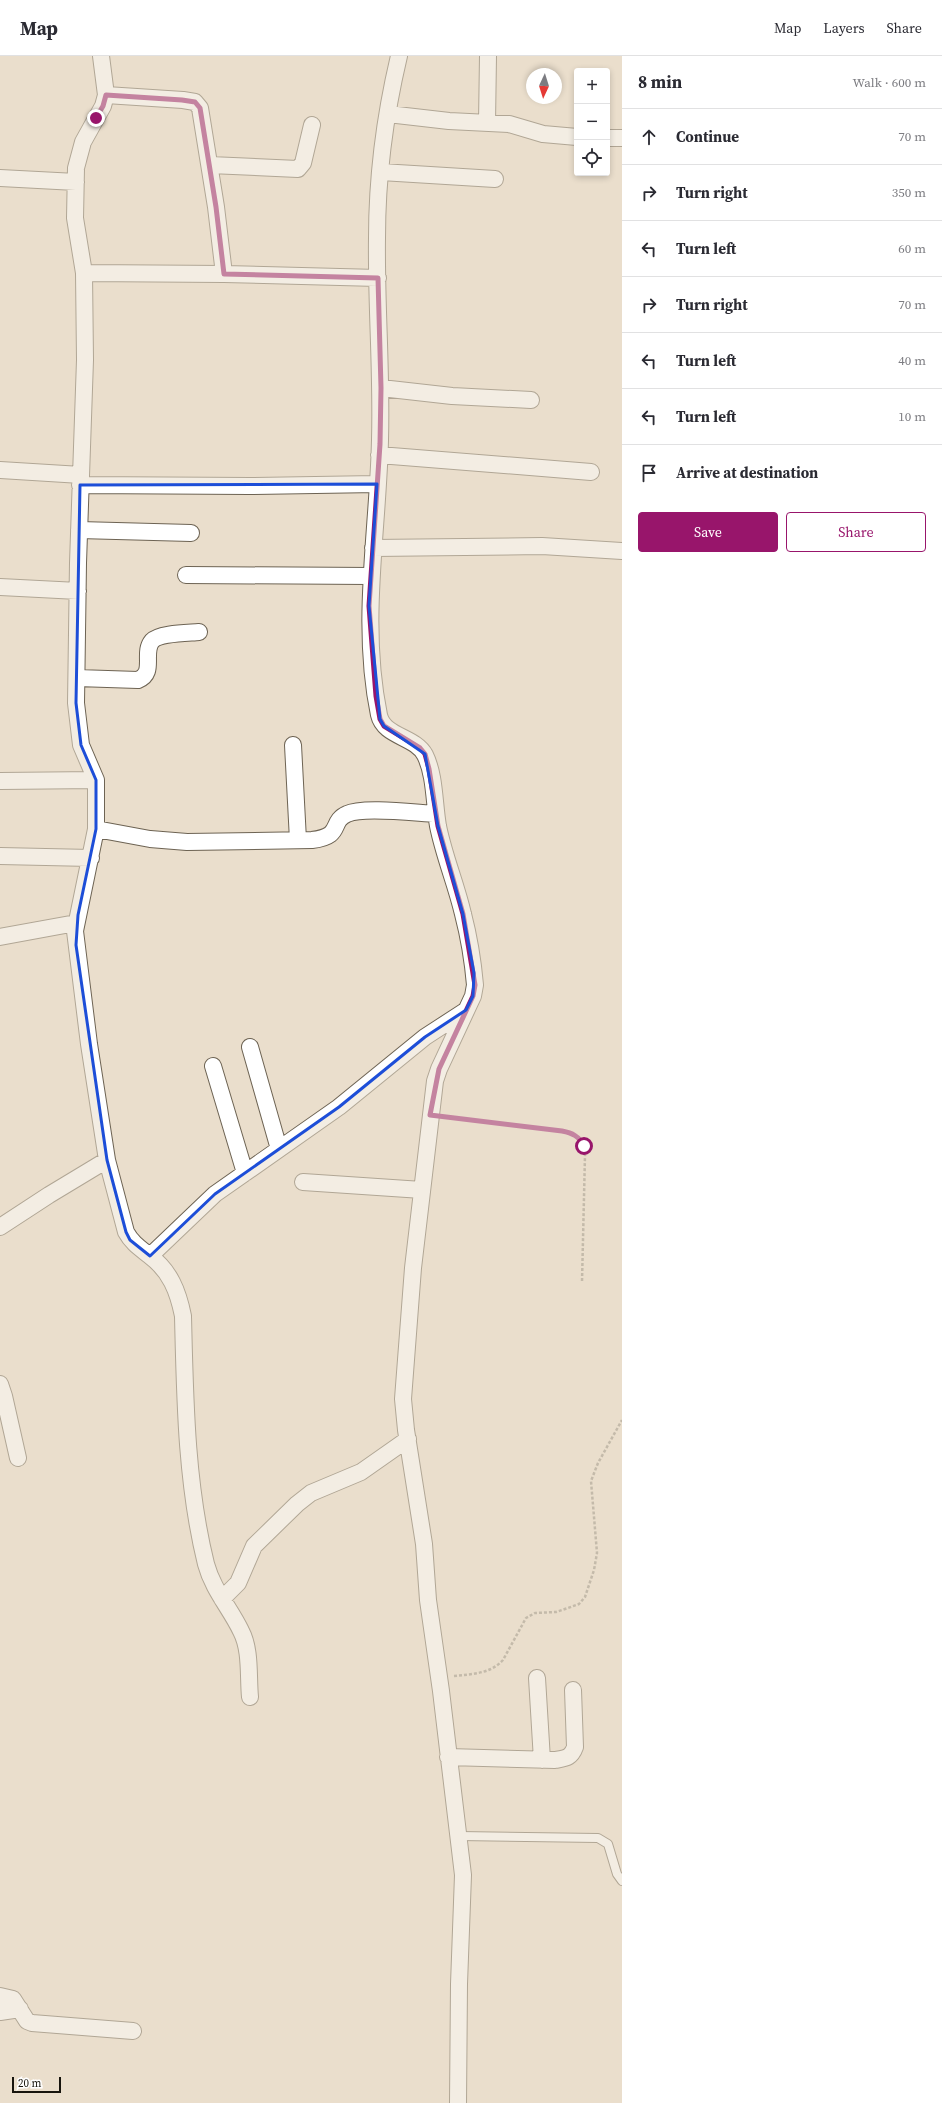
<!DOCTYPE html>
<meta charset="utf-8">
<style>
body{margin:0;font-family:"Source Serif 4",serif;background:#f2f2f3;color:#2b2b33}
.controls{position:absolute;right:12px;top:12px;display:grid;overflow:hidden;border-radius:4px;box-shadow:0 2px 6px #0003}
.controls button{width:36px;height:36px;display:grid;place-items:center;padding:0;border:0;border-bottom:1px solid #e1e1e2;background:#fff;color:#2b2b33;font:20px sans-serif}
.compass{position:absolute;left:526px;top:12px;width:36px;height:36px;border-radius:50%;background:#fff;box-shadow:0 2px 6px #0003;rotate:184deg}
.scale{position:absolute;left:12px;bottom:10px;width:49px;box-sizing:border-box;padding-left:4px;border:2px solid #17140d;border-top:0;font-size:11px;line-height:14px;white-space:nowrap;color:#17140d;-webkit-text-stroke:3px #fff;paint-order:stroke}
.stop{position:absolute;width:12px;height:12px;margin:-9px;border:3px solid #98156b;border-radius:50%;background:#fff}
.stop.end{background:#98156b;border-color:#fff;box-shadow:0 1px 4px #0008}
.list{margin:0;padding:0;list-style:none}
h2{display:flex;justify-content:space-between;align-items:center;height:52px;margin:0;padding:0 16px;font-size:17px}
h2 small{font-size:13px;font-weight:400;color:#7c7c81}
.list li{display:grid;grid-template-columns:26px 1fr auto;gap:12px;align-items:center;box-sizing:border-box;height:56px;padding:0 16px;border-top:1px solid #e1e1e2}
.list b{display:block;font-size:15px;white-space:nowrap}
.list em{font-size:13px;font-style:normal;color:#7c7c81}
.actions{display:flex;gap:8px;padding:12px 16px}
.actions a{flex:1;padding:9px 0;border:1px solid #98156b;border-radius:4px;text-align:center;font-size:14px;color:#98156b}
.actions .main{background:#98156b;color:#fff}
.icon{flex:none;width:22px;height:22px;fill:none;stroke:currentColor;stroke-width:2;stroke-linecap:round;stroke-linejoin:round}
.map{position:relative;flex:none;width:622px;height:2047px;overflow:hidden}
header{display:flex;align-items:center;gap:24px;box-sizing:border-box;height:56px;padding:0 20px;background:#fff;border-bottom:1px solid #e1e1e2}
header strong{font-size:19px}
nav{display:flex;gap:22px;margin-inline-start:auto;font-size:14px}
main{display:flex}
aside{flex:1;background:#fff}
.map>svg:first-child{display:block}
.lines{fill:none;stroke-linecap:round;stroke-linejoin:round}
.lane-casing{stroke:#6d6353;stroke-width:10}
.street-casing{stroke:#6d6353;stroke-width:18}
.path{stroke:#978f81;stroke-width:2.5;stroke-dasharray:3 2;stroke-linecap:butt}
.lane{stroke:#fff;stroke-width:8}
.street{stroke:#fff;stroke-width:16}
.route{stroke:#98156b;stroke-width:5}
.marked{fill:none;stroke:#1d4ed8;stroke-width:3;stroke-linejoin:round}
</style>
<header>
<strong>Map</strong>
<nav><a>Map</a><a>Layers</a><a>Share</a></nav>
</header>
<main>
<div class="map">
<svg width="622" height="2047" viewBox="0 0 622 2047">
<rect width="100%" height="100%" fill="#eadecc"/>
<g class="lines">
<g class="lane-casing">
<path id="lane" d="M459,1780L598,1782L608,1788L617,1818L622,1825"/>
</g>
<g class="street-casing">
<path id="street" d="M399,0C385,59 377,121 377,182C376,249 382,317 380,384C378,476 360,567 379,659C384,681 415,680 425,699C435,719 434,747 438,770C444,800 456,828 463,858C469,881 473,906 475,929L473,940L439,1013L435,1025L413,1212L403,1343L406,1374L424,1488L428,1544L441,1635L463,1819L459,1928L458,2047
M106,39L183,44L195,46L200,52L216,151L224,218
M388,58L449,65L509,68L543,78L577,81
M487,67L488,0
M607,82H622
M210,109L298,113L303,107L312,69
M381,116L495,123
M0,122L76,126
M84,217L224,218L378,222
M381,332L452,340L531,344
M379,399L591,416
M0,414L81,419
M80,429L250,430L377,428
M79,474L191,477
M373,492L542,490L622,495
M186,519L371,520
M0,531L78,535
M77,622L138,624C156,617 142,597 152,585C159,577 189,577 199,576
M293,689L298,784
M0,725L96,724
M96,773L150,783L187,786L312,784C344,780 329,766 347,758C363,750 416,757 436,758
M0,800L91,802
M0,881L76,867
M250,991L279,1093
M213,1010L245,1117
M107,1104L126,1176C132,1187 140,1192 150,1200C170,1215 178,1235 183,1260C185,1343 186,1427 206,1508C213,1534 230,1552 241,1575C251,1594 248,1620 250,1641
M303,1126L422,1134
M0,1171L49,1139L107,1104L89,988L75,875L96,773V724L81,689L76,647L78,507L85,304L84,217L75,162L76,112L83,86L103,50L106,39L101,0
M150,1200L215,1138L339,1051L425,981L465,955
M0,1328L4,1340L18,1402
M222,1543L238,1527L254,1490L297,1448L311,1437L361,1416L408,1383
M537,1622L542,1704
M448,1701L555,1704C566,1702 571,1702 575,1691L573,1634
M0,1940L13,1943L27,1965L32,1967L133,1975
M0,1956L20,1953"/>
</g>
<path class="path" d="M447,1061L562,1075C576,1079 583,1083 585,1099L582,1226
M454,1620C472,1618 490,1618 503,1604L526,1562L535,1557L556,1556L568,1552L579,1548L585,1541L594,1514L597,1497L591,1425L598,1407L622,1364"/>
<use href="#lane" class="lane"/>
<use href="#street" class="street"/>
</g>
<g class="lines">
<path class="route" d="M96,62L103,50L106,39L182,44L195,46L200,52L216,151L224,218L378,222L381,332L380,388L369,550L376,640L380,663L384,670L420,692L425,698L429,713L438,770L463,858L475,929L473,940L439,1013L430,1059L562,1075C572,1077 579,1080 584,1090"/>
</g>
<path d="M0 0H622V2047H0ZM377,428L369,550L380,663L384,670L425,698L438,770L463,858L474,917L473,940L466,954L425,981L339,1051L215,1138L150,1200L130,1184L126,1176L107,1104L76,889L78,859L96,773V724L81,689L76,647L80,429Z" fill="#eadecc" fill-opacity=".55" fill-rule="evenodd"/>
<path class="marked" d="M377,428L369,550L380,663L384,670L425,698L438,770L463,858L474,917L473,940L466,954L425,981L339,1051L215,1138L150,1200L130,1184L126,1176L107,1104L76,889L78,859L96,773V724L81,689L76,647L80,429Z"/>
</svg>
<div class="controls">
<button>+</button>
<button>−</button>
<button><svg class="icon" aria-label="locate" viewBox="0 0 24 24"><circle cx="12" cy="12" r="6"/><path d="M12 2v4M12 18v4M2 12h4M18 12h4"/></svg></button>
</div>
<svg class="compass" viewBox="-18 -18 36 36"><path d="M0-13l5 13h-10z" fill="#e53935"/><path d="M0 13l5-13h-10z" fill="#7c7c81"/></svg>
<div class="scale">20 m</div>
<div class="stop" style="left:584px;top:1090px"></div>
<div class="stop end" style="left:96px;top:62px"></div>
</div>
<aside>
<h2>8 min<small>Walk · 600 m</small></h2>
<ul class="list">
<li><svg class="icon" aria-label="ahead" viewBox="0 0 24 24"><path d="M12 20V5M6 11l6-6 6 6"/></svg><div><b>Continue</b></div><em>70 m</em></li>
<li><svg class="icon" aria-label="right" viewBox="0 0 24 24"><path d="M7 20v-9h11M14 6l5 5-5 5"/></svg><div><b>Turn right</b></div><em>350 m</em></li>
<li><svg class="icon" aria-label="left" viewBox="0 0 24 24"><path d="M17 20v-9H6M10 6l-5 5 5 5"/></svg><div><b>Turn left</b></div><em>60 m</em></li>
<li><svg class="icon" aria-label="right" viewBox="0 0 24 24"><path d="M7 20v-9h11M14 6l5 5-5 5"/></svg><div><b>Turn right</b></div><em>70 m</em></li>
<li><svg class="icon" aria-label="left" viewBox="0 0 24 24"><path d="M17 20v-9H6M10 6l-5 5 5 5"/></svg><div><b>Turn left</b></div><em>40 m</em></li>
<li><svg class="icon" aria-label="left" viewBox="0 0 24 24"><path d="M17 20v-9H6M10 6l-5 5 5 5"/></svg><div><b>Turn left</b></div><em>10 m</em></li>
<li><svg class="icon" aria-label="arrive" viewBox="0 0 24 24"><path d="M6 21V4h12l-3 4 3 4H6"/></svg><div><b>Arrive at destination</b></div></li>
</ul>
<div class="actions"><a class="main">Save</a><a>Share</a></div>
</aside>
</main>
